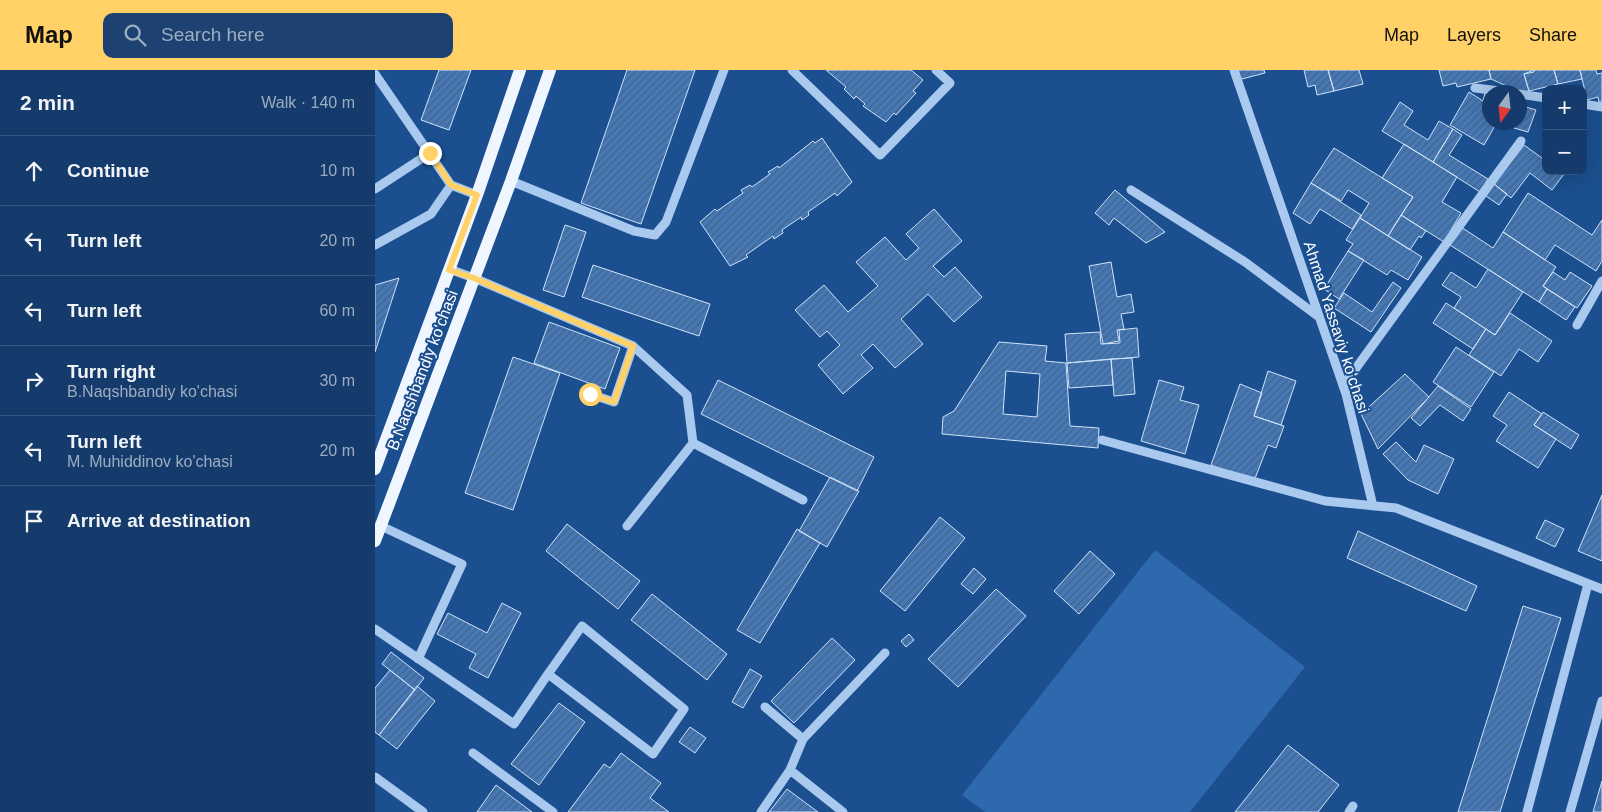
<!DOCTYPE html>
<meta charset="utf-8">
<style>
body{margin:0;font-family:Helvetica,sans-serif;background:#1d4271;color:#f1f3f6}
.controls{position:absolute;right:15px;top:15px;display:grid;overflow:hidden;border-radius:10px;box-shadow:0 5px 20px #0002}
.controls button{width:45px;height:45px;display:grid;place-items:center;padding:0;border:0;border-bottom:1px solid #33557e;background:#143b6b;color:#f1f3f6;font:25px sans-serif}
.compass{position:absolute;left:1107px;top:15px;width:45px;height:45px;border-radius:50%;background:#143b6b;box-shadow:0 5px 20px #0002;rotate:195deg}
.stop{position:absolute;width:15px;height:15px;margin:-11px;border:4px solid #ffd166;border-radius:50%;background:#fff}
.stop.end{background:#ffd166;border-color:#fff;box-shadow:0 1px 5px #0008}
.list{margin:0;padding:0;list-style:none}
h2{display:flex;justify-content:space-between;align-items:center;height:65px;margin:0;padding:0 20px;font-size:21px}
h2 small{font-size:16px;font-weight:400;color:#9dadc1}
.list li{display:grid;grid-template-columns:32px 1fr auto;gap:15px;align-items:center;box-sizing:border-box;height:70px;padding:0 20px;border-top:1px solid #33557e}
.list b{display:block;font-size:19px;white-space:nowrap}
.list p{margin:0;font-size:16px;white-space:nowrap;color:#9dadc1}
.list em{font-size:16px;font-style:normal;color:#9dadc1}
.icon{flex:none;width:28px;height:28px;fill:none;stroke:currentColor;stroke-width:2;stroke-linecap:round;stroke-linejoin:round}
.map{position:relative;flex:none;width:1227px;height:742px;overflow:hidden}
header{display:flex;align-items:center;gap:30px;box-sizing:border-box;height:70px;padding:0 25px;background:#ffd166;color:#111}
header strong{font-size:24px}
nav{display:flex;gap:28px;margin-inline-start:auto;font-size:18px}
.search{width:350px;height:45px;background:#1d4271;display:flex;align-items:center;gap:12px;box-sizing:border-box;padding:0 18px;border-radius:10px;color:#9dadc1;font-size:19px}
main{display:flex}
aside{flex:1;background:#143b6b}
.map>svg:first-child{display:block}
.garden{fill:#2e69ad}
.building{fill:url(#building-hatch);stroke:#cfe3fa;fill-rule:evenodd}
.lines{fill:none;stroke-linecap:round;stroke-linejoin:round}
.minor{stroke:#a9c9ee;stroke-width:9}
.major{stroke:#f0f6ff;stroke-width:12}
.route{stroke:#ffd166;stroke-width:6}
.labels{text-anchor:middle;stroke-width:4;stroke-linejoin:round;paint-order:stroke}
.street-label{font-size:16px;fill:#fff;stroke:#1b4f8f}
</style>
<header>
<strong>Map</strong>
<div class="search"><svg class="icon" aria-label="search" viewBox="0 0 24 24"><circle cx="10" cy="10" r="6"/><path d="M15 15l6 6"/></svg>Search here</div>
<nav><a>Map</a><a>Layers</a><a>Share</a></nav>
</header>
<main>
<aside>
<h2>2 min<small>Walk · 140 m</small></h2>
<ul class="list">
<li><svg class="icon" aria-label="ahead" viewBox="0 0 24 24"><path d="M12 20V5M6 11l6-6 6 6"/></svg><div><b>Continue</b></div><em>10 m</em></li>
<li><svg class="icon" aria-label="left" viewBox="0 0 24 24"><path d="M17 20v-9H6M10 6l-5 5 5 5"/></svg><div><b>Turn left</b></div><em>20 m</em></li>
<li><svg class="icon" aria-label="left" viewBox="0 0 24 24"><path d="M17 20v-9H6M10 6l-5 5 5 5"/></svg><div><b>Turn left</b></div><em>60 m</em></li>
<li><svg class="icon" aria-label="right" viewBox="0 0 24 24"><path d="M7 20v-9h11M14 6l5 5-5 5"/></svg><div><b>Turn right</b><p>B.Naqshbandiy ko'chasi</p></div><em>30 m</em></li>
<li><svg class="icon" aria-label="left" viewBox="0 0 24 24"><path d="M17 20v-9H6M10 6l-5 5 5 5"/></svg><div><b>Turn left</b><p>M. Muhiddinov ko'chasi</p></div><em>20 m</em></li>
<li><svg class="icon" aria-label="arrive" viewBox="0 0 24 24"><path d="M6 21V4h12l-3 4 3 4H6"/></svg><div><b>Arrive at destination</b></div></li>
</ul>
</aside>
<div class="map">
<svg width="1227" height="742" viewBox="0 0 1227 742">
<defs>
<pattern id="building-hatch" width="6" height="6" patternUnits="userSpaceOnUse" patternTransform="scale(1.25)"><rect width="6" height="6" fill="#4478b7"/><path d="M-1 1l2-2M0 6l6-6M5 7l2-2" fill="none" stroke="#486282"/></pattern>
</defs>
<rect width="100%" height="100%" fill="#1b4f8f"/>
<path class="garden" d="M780,480L930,597L815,742H610L587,725Z"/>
<path class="building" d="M64,0H96L74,60L46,50Z
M252,0H320L266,154L206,133Z
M451,0H536L548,10L538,21L541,23L521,45L519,43L511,52L488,36L490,34L481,26L479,29L469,19L471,17Z
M860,0H889L890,3L863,10Z
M929,0H953L959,21L942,25L940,15L933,17Z
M953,0H984L988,14L959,21Z
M1064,0H1114L1116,9L1082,17L1081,13L1068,16Z
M1114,0H1159V2L1149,4L1154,21L1147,23L1116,9Z
M1159,0H1179L1183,14L1154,21L1149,4Z
M1179,0H1205L1207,9L1183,14Z
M1205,0H1221L1222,4L1227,3V32H1224L1223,27L1212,30Z
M1094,22L1108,31L1110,23L1114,25V52H1122L1109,75L1075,55Z
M1025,32L1038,41L1029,55L1053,70L1064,51L1078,59L1058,92L1007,61Z
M1144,35L1161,40L1153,62L1139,58L1140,52H1144Z
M1078,59L1087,65L1074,85L1113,109L1105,122L1058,92Z
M447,68L477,112L462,126L460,123L433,142L434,145L427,150L426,147L407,160L408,163L399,169L398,166L371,185L373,187L355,196L325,152L340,139L342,141L368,123L366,120L375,115L377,117L395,104L393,102L403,96L404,98L438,71L440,73Z
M1029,74L1082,107L1067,132L1086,143L1069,172L1026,145L1038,127L1007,108Z
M1149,75L1171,91V101H1184L1189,104L1177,120L1155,103L1136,128L1119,114Z
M959,78L1038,127L1013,166L985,148L994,133L973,120L966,131L936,113Z
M936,113L986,145L977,159L945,139L935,154L918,143Z
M1119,114L1132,124L1124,135L1111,126Z
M740,120L790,162L771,173L739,148L734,155L720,143Z
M1153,123L1217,165L1227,150V191L1221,201L1180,175L1170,190L1128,162Z
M559,139L587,171L558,196L569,207L580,197L607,227L579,252L553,224L526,249L548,274L520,298L498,274L486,285L498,298L468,324L443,295L465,275L452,261L445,267L420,240L449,215L473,242L503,216L481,192L510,167L531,190L544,178L531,164Z
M1026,145L1051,161L1046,168L1044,166L1035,180L1013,166Z
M985,148L1047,187L1033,210L1016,200L1012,205L973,181L978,174L971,170Z
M190,155L211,162L189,227L168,220Z
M1086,157L1118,178L1128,162L1181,197L1168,216L1172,219L1164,232L1075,175Z
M973,181L989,190L964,229L949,219Z
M736,192L742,227L756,224L759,242L746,244L749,259L742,260L744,271L728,274L714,196Z
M218,195L335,234L324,266L207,227Z
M1113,199L1148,222L1120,265L1079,238L1086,227L1067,215L1076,202L1101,218Z
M1178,202L1190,210L1195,202L1217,216L1202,238L1168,216Z
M24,208L0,282V215Z
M1018,212L1026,218L996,262L959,238L969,223L997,242Z
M1172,219L1200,237L1191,250L1164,232Z
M1071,233L1111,259L1098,279L1058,253Z
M1135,243L1177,271L1163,292L1144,279L1126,306L1094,285L1111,259L1120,265Z
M174,252L245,278L230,319L159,293Z
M762,258L764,287L692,293L690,264L725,262L726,274L745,273L744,260Z
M624,272L672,276L670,291L691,293L695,356L724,358L723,378L567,364L568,347L579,341ZM631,301L665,304L662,347L628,344Z
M1081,277L1119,302L1096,337L1058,312Z
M138,287L185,303L138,440L90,423Z
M757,288L760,324L739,326L736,289Z
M736,289L738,315L694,318L692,293Z
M893,301L921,311L906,355L879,346Z
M1030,304L1054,327L1003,379L986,344Z
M343,310L499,387L482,421L326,344Z
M784,310L809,317L805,330L824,335L810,384L766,371Z
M865,314L887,323L879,346L909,356L901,378L893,375L879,411L836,395Z
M1063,316L1096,339L1088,351L1065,335L1045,356L1036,348Z
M1134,322L1167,344L1159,355L1181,369L1163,398L1121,371L1132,355L1118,346Z
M1168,342L1204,365L1196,379L1159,355Z
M1021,372L1041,392L1049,375L1079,389L1063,424L1033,410L1008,384Z
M455,407L484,421L452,477L424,461Z
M1227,425V491L1203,481Z
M565,447L590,468L530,541L505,521Z
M1170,450L1189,459L1180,477L1161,468Z
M192,454L265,511L243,539L171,481Z
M422,459L445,473L385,573L362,560Z
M983,461L1102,516L1091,541L972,488Z
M715,481L740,504L704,544L679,521Z
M599,498L611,509L598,524L586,514Z
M621,519L651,546L583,617L553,589Z
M277,524L352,584L332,610L256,550Z
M127,533L146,543L113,608L94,598L101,584L62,564L73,543L112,563Z
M1148,536L1186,548L1125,742H1083Z
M534,564L539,570L531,577L526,571Z
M457,568L480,590L419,653L396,631Z
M16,582L49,608L40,620L7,594Z
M375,599L387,606L368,638L357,632Z
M15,600L40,620L4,665L0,662V618Z
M42,616L60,631L22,679L4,665Z
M184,633L210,652L164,715L136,694Z
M315,657L331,668L320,683L304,672Z
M913,675L964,715L943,742H860Z
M246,683L286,713L275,728L294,742H193L229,694L235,698Z
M1227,711V742H1218Z
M121,715L157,742H102Z
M412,719L443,742H394Z"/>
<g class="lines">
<path class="minor" d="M417,0L505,85L575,13L561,0
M859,0L971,324L998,436
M0,4L76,115L102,125
M1100,18L1133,22
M1144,24L1171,28
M1208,34L1227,37
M136,111L259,161L280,165L291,152L349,0
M0,119L55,83
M756,120L870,192L944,247
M0,175L56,144L76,115
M74,199L99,208L258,276L312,325L318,373L252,456
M1202,255L1227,211
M968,316L1146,71
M215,324L239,332L258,276
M727,370L950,431L1021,438L1227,519
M318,373L428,430
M6,456L87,494L43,589
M0,559L139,654L173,604L278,684L309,639L207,556L173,604
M390,637L428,669
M98,683L178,742
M415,700L428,669L510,583
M0,707L48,742
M386,742L415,700L468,742
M974,742L978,736
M1152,742L1213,514
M1195,742L1227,631"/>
<path class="major" d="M0,399L102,125L145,0
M0,471L136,111L175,0"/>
</g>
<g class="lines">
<path class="route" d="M55,83L76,115L102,125L74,200L99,208L258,276L239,332L215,324"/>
</g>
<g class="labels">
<g class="street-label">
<text transform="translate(962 257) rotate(72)" y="6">Ahmad Yassaviy koʻchasi</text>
<text transform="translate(47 300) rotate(-69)" y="6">B.Naqshbandiy ko'chasi</text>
</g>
</g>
</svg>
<div class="controls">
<button>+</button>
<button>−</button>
</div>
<svg class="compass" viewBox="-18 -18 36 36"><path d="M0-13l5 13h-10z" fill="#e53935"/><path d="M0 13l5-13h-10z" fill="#9dadc1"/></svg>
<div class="stop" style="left:215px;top:324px"></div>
<div class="stop end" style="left:55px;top:83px"></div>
</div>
</main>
